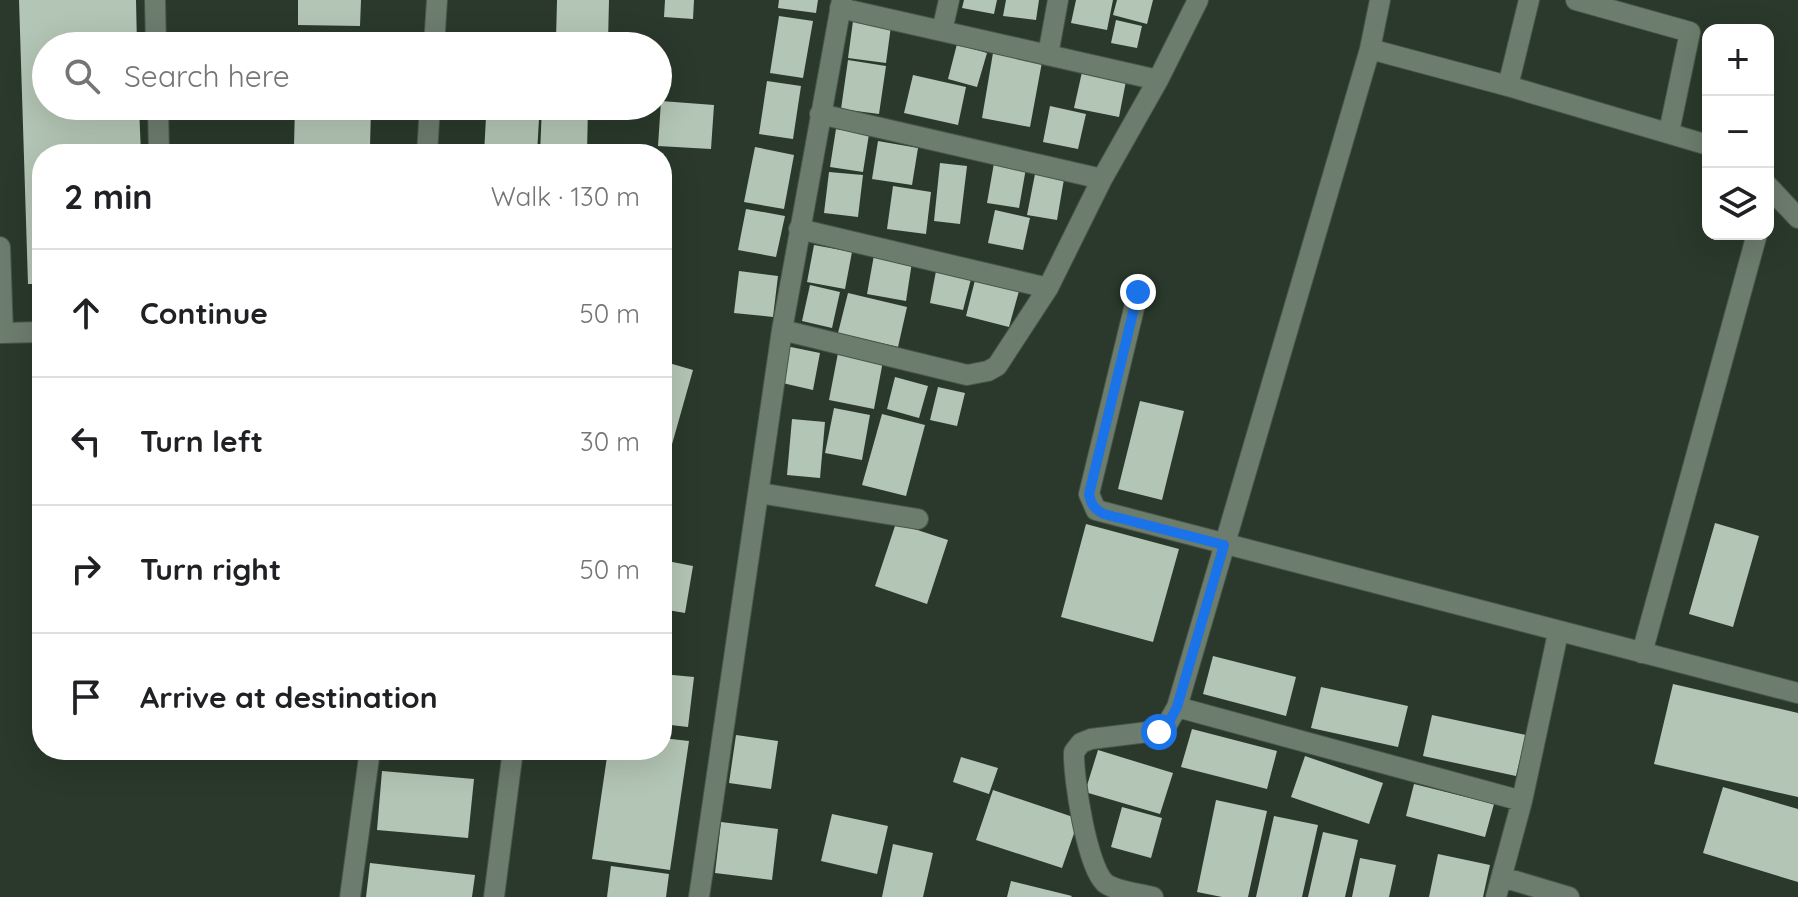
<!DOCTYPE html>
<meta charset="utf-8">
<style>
body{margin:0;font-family:Quicksand,sans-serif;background:#f2f2f2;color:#202124}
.controls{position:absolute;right:24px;top:24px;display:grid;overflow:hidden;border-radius:16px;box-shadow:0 8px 32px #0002}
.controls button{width:72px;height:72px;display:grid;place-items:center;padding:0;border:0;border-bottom:2px solid #e0e0e0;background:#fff;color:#202124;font:40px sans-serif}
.stop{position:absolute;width:24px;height:24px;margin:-18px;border:6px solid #1a73e8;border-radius:50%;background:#fff}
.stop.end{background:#1a73e8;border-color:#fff;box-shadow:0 2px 8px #0008}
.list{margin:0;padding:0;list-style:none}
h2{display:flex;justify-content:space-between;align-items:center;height:104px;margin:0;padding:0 32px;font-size:34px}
h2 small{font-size:26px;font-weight:400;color:#757577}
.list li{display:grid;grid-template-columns:52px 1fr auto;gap:24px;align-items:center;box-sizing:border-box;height:128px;padding:0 32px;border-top:2px solid #e0e0e0}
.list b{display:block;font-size:30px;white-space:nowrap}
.list em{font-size:26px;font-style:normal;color:#757577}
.icon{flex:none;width:44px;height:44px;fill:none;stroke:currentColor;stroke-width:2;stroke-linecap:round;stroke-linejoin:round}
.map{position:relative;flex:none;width:1798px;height:897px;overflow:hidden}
.search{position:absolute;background:#fff;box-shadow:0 8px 32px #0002;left:32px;top:32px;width:640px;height:88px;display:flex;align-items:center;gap:20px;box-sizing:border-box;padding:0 28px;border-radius:44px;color:#757577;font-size:30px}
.panel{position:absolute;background:#fff;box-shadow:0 8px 32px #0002;left:32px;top:144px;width:640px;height:616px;border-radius:32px}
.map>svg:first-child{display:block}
.building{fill:#b3c5b4}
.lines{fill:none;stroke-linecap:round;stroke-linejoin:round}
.minor-casing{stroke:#49564a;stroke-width:22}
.minor{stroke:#6c7c6d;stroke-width:20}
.route{stroke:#1a73e8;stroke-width:10}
</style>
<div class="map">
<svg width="1798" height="897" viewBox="0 0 1798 897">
<rect width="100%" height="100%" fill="#2a392b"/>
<path class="building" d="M19,0H136L137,46H46V106H139L141,154H42V284H28Z
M298,0H361L360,26L298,25Z
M557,0H609L608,42L556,40Z
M665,0H694L693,19L664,17Z
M779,0H818L816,13L778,8Z
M964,0H997L994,14L962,8Z
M1006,0H1039L1036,20L1003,16Z
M1076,0H1113L1107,30L1071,23Z
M1117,0H1153L1147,24L1113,15Z
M779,16L813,21L803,78L770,73Z
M1116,20L1142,26L1137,48L1111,43Z
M853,21L891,26L886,63L848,58Z
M270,32L273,46H204L203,45Z
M957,44L987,53L977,87L948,79Z
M993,53L1042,62L1030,127L982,118Z
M848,60L886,66L879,114L841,109Z
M1082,72L1126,81L1119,117L1074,108Z
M913,75L966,87L958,125L904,113Z
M767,81L801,86L793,139L759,134Z
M661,101L714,105L711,149L658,146Z
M295,106H371L370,147L410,148V154H341V146L294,145Z
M542,106H588L587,154H540Z
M1050,106L1086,114L1078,149L1043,142Z
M486,117L539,119L537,154H484Z
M836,129L869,134L863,172L830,167Z
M878,141L918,148L912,185L872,179Z
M755,147L794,155L784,209L744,202Z
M940,163L967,166L960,224L934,221Z
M994,163L1026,168L1019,208L987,203Z
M829,172L863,175L858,217L824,213Z
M1035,174L1064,179L1057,220L1027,215Z
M893,186L931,192L926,234L887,229Z
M746,209L785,216L776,257L738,250Z
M995,210L1030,218L1023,250L988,243Z
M814,245L852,252L845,289L807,282Z
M874,255L912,262L906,301L867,294Z
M739,271L778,276L773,317L734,313Z
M936,271L971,279L963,310L930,303Z
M975,280L1019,291L1009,327L966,316Z
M810,285L840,292L832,328L802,321Z
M848,293L907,307L898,347L838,333Z
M786,346L820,353L813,390L778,382Z
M838,353L883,361L874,409L829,400Z
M662,361L693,370L665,469L662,468Z
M895,377L928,386L919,418L887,409Z
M938,387L965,393L957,426L930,420Z
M1140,401L1184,411L1162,500L1118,489Z
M834,408L870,415L862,460L825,453Z
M882,414L925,425L906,496L862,485Z
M792,419L825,422L820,478L787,475Z
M896,523L948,540L927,604L875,586Z
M1715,523L1759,536L1733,627L1689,614Z
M1086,524L1179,549L1153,642L1061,617Z
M662,560L693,566L685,613L662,609Z
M1213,656L1296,677L1286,716L1203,694Z
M662,674L694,677L688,727L662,724Z
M1673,684L1798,713V797L1654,764Z
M1321,687L1408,706L1398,747L1311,728Z
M1432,715L1526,735L1516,776L1423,756Z
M1192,729L1277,751L1267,789L1181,767Z
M736,735L778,741L771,789L729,783Z
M662,738L689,741L670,870L592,859L608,750H662Z
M1098,750L1173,773L1160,814L1085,792Z
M1305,756L1383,783L1369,824L1291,797Z
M961,757L998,768L989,794L953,782Z
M382,771L474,779L468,838L377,830Z
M1414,784L1494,804L1485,837L1406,816Z
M1723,787L1798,809V882L1703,853Z
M993,790L1079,819L1062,868L976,840Z
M1216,800L1267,811L1248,897H1222L1197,892Z
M1122,807L1162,818L1151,858L1111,847Z
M832,814L888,826L877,874L821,861Z
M1274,816L1318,825L1302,897H1256Z
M721,822L778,829L772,880L715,873Z
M1323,832L1358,840L1345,897H1308Z
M893,844L933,853L923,897H882Z
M1438,854L1490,865L1483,897H1429Z
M1360,858L1396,865L1389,897H1352Z
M370,863L475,875L472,897H366Z
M611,866L669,874L666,897H607Z
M1011,881L1072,896L1071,897H1007Z"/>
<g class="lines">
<g class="minor-casing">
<path id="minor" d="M155,0L156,46
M1576,0L1690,32L1669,132
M840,8L1158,80
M942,31L949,0
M434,46L437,0
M1370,49L1508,86L1708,145
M1048,55L1058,0
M1508,86L1529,0
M158,106L159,154
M820,114L1102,179
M427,154L430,106
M1768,186L1798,218
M799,229L1048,288
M0,247L3,333
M1138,292L1089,494L1096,510L1798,693
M782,330L967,375L988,371L997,366L1048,288L1102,179L1158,80L1198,0
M0,333L42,332
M759,493L918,519
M1642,653L1757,234
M1177,707L1522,801
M1502,877L1569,897
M350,897L370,750
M494,897L513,750
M699,897L782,330L842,0
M1153,897C1139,893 1117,892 1105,883C1087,867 1073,777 1074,752L1081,743L1091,739L1164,730L1177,707L1370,49L1380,0
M1496,897L1522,801L1558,633"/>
</g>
<use href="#minor" class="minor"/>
</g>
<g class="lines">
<path class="route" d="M1138,292L1089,494C1091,504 1094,509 1104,514L1224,545L1177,707L1167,726L1159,732"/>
</g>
</svg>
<div class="controls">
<button>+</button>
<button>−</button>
<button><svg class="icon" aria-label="layers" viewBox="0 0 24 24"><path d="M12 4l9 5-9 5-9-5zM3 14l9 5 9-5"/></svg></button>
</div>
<div class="stop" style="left:1159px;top:732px"></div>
<div class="stop end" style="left:1138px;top:292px"></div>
<div class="search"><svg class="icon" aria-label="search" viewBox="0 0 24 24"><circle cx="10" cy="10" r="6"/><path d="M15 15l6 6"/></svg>Search here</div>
<section class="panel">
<h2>2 min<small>Walk · 130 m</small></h2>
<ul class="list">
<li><svg class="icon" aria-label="ahead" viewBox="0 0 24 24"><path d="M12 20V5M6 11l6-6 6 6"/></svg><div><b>Continue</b></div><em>50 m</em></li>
<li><svg class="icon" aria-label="left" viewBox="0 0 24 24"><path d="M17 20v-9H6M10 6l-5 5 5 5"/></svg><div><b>Turn left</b></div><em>30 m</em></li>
<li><svg class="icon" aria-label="right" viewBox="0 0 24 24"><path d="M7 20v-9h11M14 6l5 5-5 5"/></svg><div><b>Turn right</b></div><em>50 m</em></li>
<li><svg class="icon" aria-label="arrive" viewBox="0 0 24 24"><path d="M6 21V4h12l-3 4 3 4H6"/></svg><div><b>Arrive at destination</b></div></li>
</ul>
</section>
</div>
